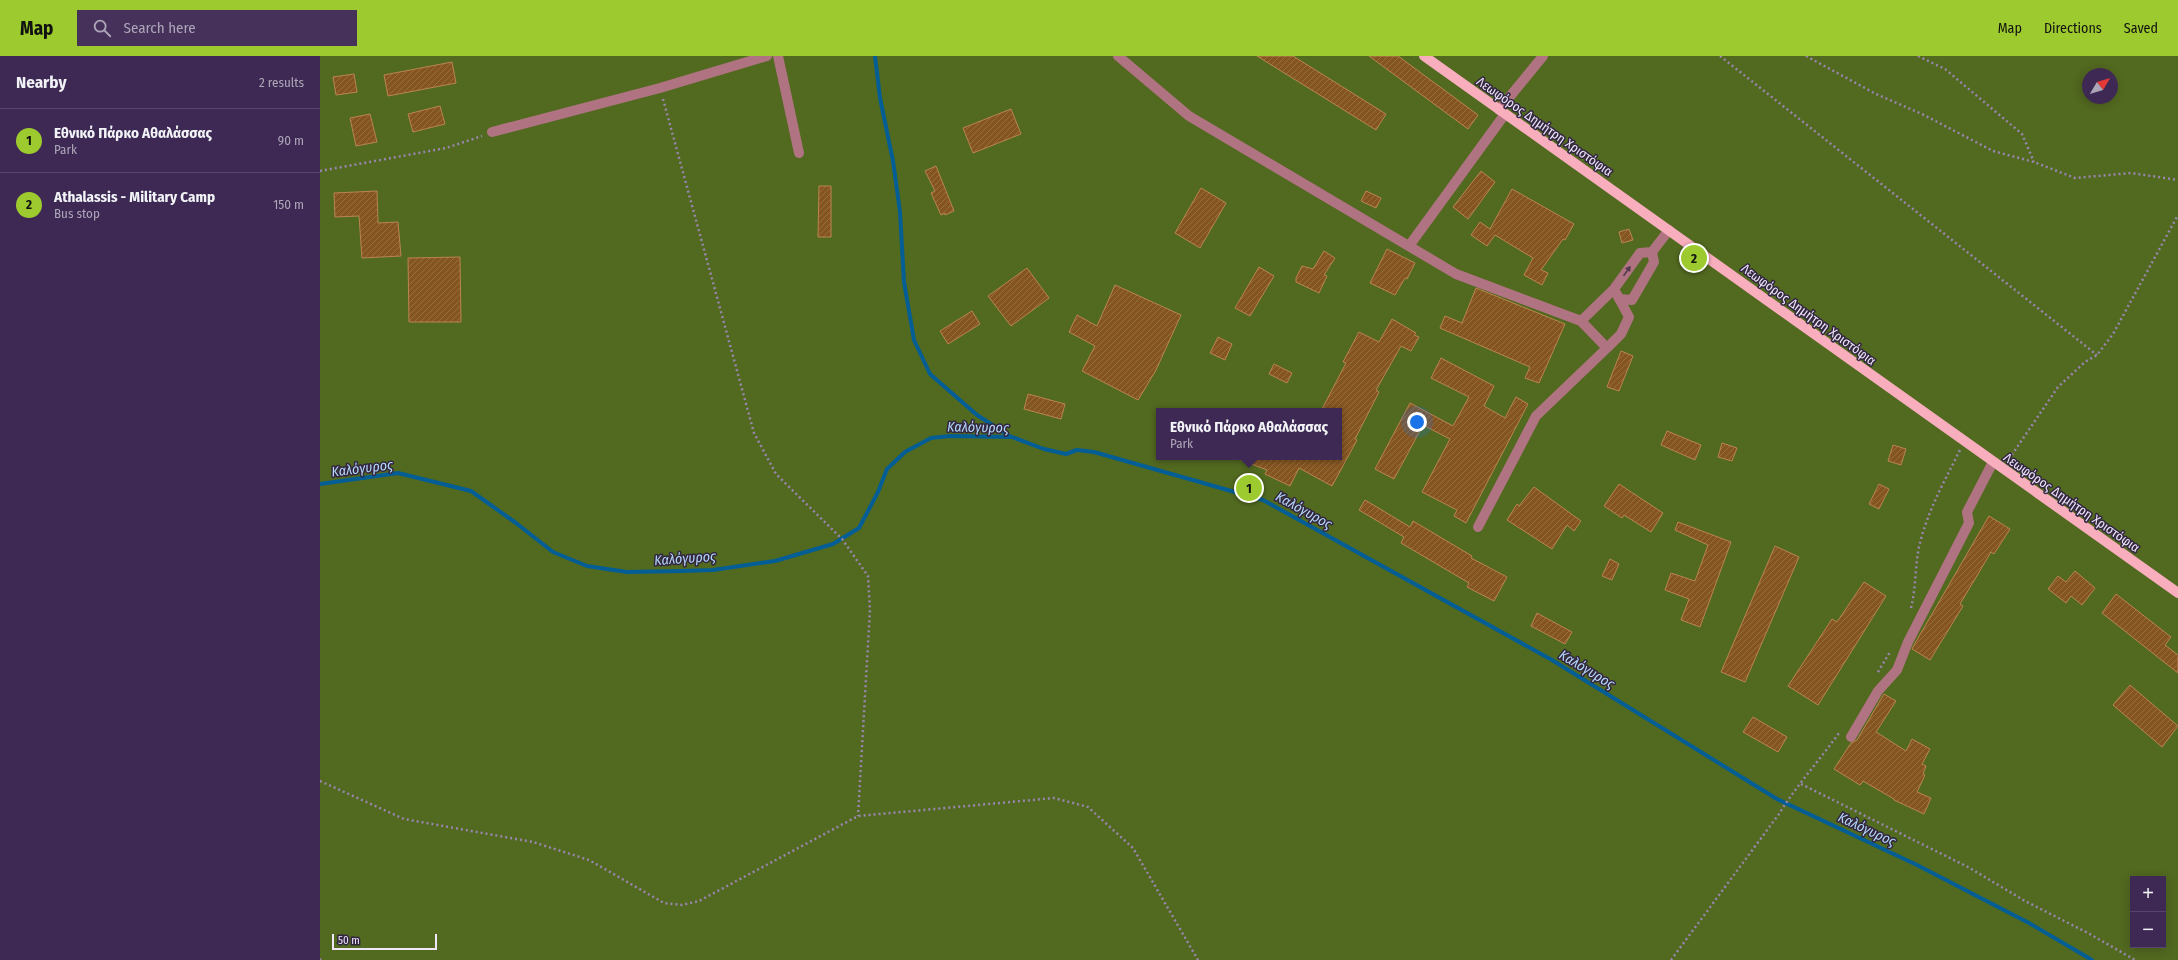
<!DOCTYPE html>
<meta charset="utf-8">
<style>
body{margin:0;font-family:"Fira Sans Condensed",sans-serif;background:#45315a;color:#f1f3f6}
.controls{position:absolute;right:12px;bottom:12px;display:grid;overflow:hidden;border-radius:0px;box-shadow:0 2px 10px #0003}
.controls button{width:36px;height:36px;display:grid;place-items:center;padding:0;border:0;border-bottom:1px solid #57456b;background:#3e2954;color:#f1f3f6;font:20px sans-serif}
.compass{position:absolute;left:1762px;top:12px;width:36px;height:36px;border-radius:50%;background:#3e2954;box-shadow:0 2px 10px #0003;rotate:52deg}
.scale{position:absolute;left:12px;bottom:10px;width:105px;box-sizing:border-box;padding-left:4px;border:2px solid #efe6fa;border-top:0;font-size:11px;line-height:14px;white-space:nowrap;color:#efe6fa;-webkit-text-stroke:3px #322640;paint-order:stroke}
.you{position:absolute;left:1097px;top:366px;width:14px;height:14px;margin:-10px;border:3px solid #fff;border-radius:50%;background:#1a73e8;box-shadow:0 0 0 6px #1a73e833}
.badge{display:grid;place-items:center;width:26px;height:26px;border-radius:50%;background:#9dca2f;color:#111;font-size:13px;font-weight:700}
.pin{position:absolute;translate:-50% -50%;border:2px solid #fff;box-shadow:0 1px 4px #0006}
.popup{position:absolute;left:836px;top:352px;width:186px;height:52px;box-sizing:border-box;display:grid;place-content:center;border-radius:0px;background:#3e2954;filter:drop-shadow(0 1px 3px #0005);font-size:13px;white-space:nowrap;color:#ada6b8}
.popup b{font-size:15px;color:#f1f3f6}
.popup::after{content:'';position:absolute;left:50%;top:100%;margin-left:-8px;border:8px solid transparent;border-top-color:#3e2954}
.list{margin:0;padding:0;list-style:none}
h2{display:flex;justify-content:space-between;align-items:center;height:52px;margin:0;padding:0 16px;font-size:17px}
h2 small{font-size:13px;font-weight:400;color:#ada6b8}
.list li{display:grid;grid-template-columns:26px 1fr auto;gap:12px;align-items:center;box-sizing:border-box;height:64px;padding:0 16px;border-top:1px solid #57456b}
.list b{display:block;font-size:15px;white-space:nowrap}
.list p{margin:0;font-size:13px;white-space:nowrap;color:#ada6b8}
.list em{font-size:13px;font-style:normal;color:#ada6b8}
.icon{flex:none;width:22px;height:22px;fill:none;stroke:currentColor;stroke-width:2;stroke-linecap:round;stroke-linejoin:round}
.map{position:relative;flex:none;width:1858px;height:904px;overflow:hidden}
header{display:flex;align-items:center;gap:24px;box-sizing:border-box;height:56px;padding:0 20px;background:#9dca2f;color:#111}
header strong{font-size:19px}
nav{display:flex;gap:22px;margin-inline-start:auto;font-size:14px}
.search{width:280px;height:36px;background:#45315a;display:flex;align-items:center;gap:10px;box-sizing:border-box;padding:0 14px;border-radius:0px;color:#ada6b8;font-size:15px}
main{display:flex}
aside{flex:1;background:#3e2954}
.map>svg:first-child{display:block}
.green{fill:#526920;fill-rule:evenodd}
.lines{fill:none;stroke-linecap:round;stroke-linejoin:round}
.stream{stroke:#035e96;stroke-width:4}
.building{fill:url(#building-hatch);stroke:#bb8550}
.path{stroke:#9986ae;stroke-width:2.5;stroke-dasharray:2 3;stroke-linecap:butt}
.minor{stroke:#b07381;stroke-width:10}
.major{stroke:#f9aebe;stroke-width:10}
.oneway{fill:#523950}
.labels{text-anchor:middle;stroke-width:3;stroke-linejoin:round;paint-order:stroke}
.street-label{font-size:13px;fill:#efe6fa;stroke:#322640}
.water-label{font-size:14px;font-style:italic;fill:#b4d8f8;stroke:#322640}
</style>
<header>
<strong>Map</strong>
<div class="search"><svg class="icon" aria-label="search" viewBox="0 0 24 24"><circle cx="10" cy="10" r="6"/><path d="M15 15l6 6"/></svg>Search here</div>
<nav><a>Map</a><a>Directions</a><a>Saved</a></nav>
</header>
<main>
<aside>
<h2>Nearby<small>2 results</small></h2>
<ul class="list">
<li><span class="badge">1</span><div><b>Εθνικό Πάρκο Αθαλάσσας</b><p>Park</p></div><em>90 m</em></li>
<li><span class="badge">2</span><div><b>Athalassis - Military Camp</b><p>Bus stop</p></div><em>150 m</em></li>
</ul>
</aside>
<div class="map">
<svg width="1858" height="904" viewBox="0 0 1858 904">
<defs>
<pattern id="building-hatch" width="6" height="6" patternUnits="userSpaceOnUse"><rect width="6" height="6" fill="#855520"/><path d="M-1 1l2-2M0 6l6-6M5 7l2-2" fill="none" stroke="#976d41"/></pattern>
</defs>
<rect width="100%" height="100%" fill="#533770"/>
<path class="green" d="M0,0H1858V904H0ZM1768,18H1792V42H1768ZM839,355H1019V401H839ZM1813,823H1843V889H1813Z"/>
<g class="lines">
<path class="stream" d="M555,0L560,42L573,105L580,156L584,226L594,284L610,318L657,359L691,381
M0,428L78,417L151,435L196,467L233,496L267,510L307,516L361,515L393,514L455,505L513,488L539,472L558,436L567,413L585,396L611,382L630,380L692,381L724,393L746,398L757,394L774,396L943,444L1232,604L1457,743L1597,809L1709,867L1772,904"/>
</g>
<path class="building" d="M937,0H973L1066,58L1056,74Z
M1049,0H1078L1158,59L1148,73Z
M132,6L136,27L68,40L64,19Z
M34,18L37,36L16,39L13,21Z
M120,50L125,68L93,76L88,58Z
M691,53L701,78L653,97L643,72Z
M50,58L57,86L36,90L30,62Z
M616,110L634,155L625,159V157L621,159L611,137L615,135L605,115Z
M1161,115L1175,126L1148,163L1133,151Z
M499,130H511V181H498Z
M881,132L906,147L880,192L855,177Z
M1192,133L1254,168L1245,184L1243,183L1221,214L1228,217L1222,229L1204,219L1213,202L1175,179L1167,190L1151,179L1160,166L1170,173Z
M57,135L58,167L78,166L81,200L42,202L39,160L15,161L14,137Z
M1046,135L1061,142L1056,152L1041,145Z
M1309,173L1313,184L1302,187L1299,176Z
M1067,193L1095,207L1087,223L1085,222L1075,239L1050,227Z
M1004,195L1015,202L1004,219L1007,220L999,237L976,226V222L982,210L993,213Z
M140,201L141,266H89L88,202Z
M939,211L954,220L930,260L915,252Z
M707,212L729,242L691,270L668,240Z
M795,229L861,259L836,314L818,344L762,315L775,290L749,276L757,259L777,270Z
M1156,232L1245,268L1219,327L1205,322L1210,311L1120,272L1125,260L1142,267Z
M652,255L660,268L628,288L620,275Z
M1072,263L1096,277L1094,279L1099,281L1091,295L1081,290L1056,334L1059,336L1035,383L1037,384L1012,430L979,412L970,430L945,418L947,414L916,402L1019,401V355H1001L1026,307L1023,306L1039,276L1059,286Z
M898,281L912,288L905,304L890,297Z
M1301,295L1313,300L1299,335L1287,331Z
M1121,302L1174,330L1164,350L1185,362L1196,341L1208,348L1146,467L1134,460L1137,454L1102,436L1130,383L1103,369L1074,423L1055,413L1090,347L1133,370L1149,341L1111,322Z
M954,308L972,317L967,327L949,318Z
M708,338L745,348L741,363L704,353Z
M1347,375L1381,389L1375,404L1341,389Z
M1402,387L1417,392L1412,405L1398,401Z
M1573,389L1586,393L1581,409L1568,405Z
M1299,428L1343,457L1331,476L1304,459L1302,462L1284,450Z
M1559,428L1569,433L1559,453L1549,448Z
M1214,431L1261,465L1254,475L1247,469L1232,493L1187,464L1197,448L1199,450Z
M1045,444L1090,471L1093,465L1152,500L1151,502L1187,521L1174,545L1147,531L1149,527L1081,487L1084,481L1039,454Z
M1669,460L1690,473L1674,498L1671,496L1658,518L1640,548L1643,550L1610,604L1592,593L1594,589Z
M1358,466L1411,486L1380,571L1361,564L1369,543L1345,534L1351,517L1375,525L1388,489L1355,474Z
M1455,490L1479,501L1425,626L1401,616Z
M1290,503L1299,508L1292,524L1282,520Z
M1755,515L1775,532L1762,549L1751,540L1746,547L1728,533L1738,520L1746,526Z
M1544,526L1566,540L1498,649L1468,630L1512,563L1517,566Z
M1796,538L1851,581L1845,589L1858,599V617L1782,557Z
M1217,557L1252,576L1245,588L1211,570Z
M1810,629L1858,670L1842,691L1793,649Z
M1564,638L1576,645L1556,676L1586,695L1592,683L1610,693L1602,708L1606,710L1603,718L1605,719L1597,736L1611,742L1604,758L1574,744V743L1543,725L1540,729L1514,713L1531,687L1537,684Z
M1433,661L1467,681L1458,696L1423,676Z"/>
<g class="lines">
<path class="path" d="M1400,0L1777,299
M1486,0L1556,38L1604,59L1673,95L1714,106L1755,122L1811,117L1858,124
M1598,0L1625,13L1702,78L1714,106
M343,43L434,377L456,418L522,483L548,520L550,554L538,760
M0,115L126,92L162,80
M1689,403L1738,331L1765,306L1777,299L1793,278L1858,159
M1591,552C1596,532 1595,511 1599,491C1607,456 1624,426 1640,394
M1558,616L1570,596
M0,725L84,763L213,786L269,804L344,847L362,849L379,845L538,760L734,742L768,751L813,792L878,904
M1481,728L1648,811L1705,845L1768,877L1815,904
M0,903L1,904
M1351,904L1459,758C1476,730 1499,705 1519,677"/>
<path class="minor" d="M458,0L479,97
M798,0L869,60L1136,218L1261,265L1287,292L1301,278L1309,261L1294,233L1320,197L1332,196L1349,174
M1179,54L1223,0
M172,76L340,32L447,0
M1089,190L1185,58
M1299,243L1312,244L1334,206L1332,196
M1261,265L1294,233
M1158,471L1216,360L1287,292
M1531,681L1558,635L1577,614L1588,586L1649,467L1647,456L1673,406"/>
<path class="major" d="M1104,0L1858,537"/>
</g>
<defs><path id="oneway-solid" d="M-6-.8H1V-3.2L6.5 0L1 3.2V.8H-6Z"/></defs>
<use class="oneway" href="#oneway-solid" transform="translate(1307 215) rotate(-55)"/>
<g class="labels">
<g class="street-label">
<text transform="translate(1225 70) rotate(35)" y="5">Λεωφόρος Δημήτρη Χριστόφια</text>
<text transform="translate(1489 258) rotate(36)" y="5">Λεωφόρος Δημήτρη Χριστόφια</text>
<text transform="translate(1752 446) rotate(35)" y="5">Λεωφόρος Δημήτρη Χριστόφια</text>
</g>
<g class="water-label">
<text transform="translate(658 371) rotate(1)" y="5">Καλόγυρος</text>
<text transform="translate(42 412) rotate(-7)" y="5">Καλόγυρος</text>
<text transform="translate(984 454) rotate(29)" y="5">Καλόγυρος</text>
<text transform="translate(365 502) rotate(-4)" y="5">Καλόγυρος</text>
<text transform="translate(1267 613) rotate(31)" y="5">Καλόγυρος</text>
<text transform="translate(1547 773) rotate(25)" y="5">Καλόγυρος</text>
</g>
</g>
</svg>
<div class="controls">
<button>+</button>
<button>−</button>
</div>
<svg class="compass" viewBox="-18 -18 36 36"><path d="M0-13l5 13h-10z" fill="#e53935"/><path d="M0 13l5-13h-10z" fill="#ada6b8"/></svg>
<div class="scale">50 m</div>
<div class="you"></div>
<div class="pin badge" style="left:929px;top:432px">1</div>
<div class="popup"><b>Εθνικό Πάρκο Αθαλάσσας</b>Park</div>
<div class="pin badge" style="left:1374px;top:202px">2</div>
</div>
</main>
